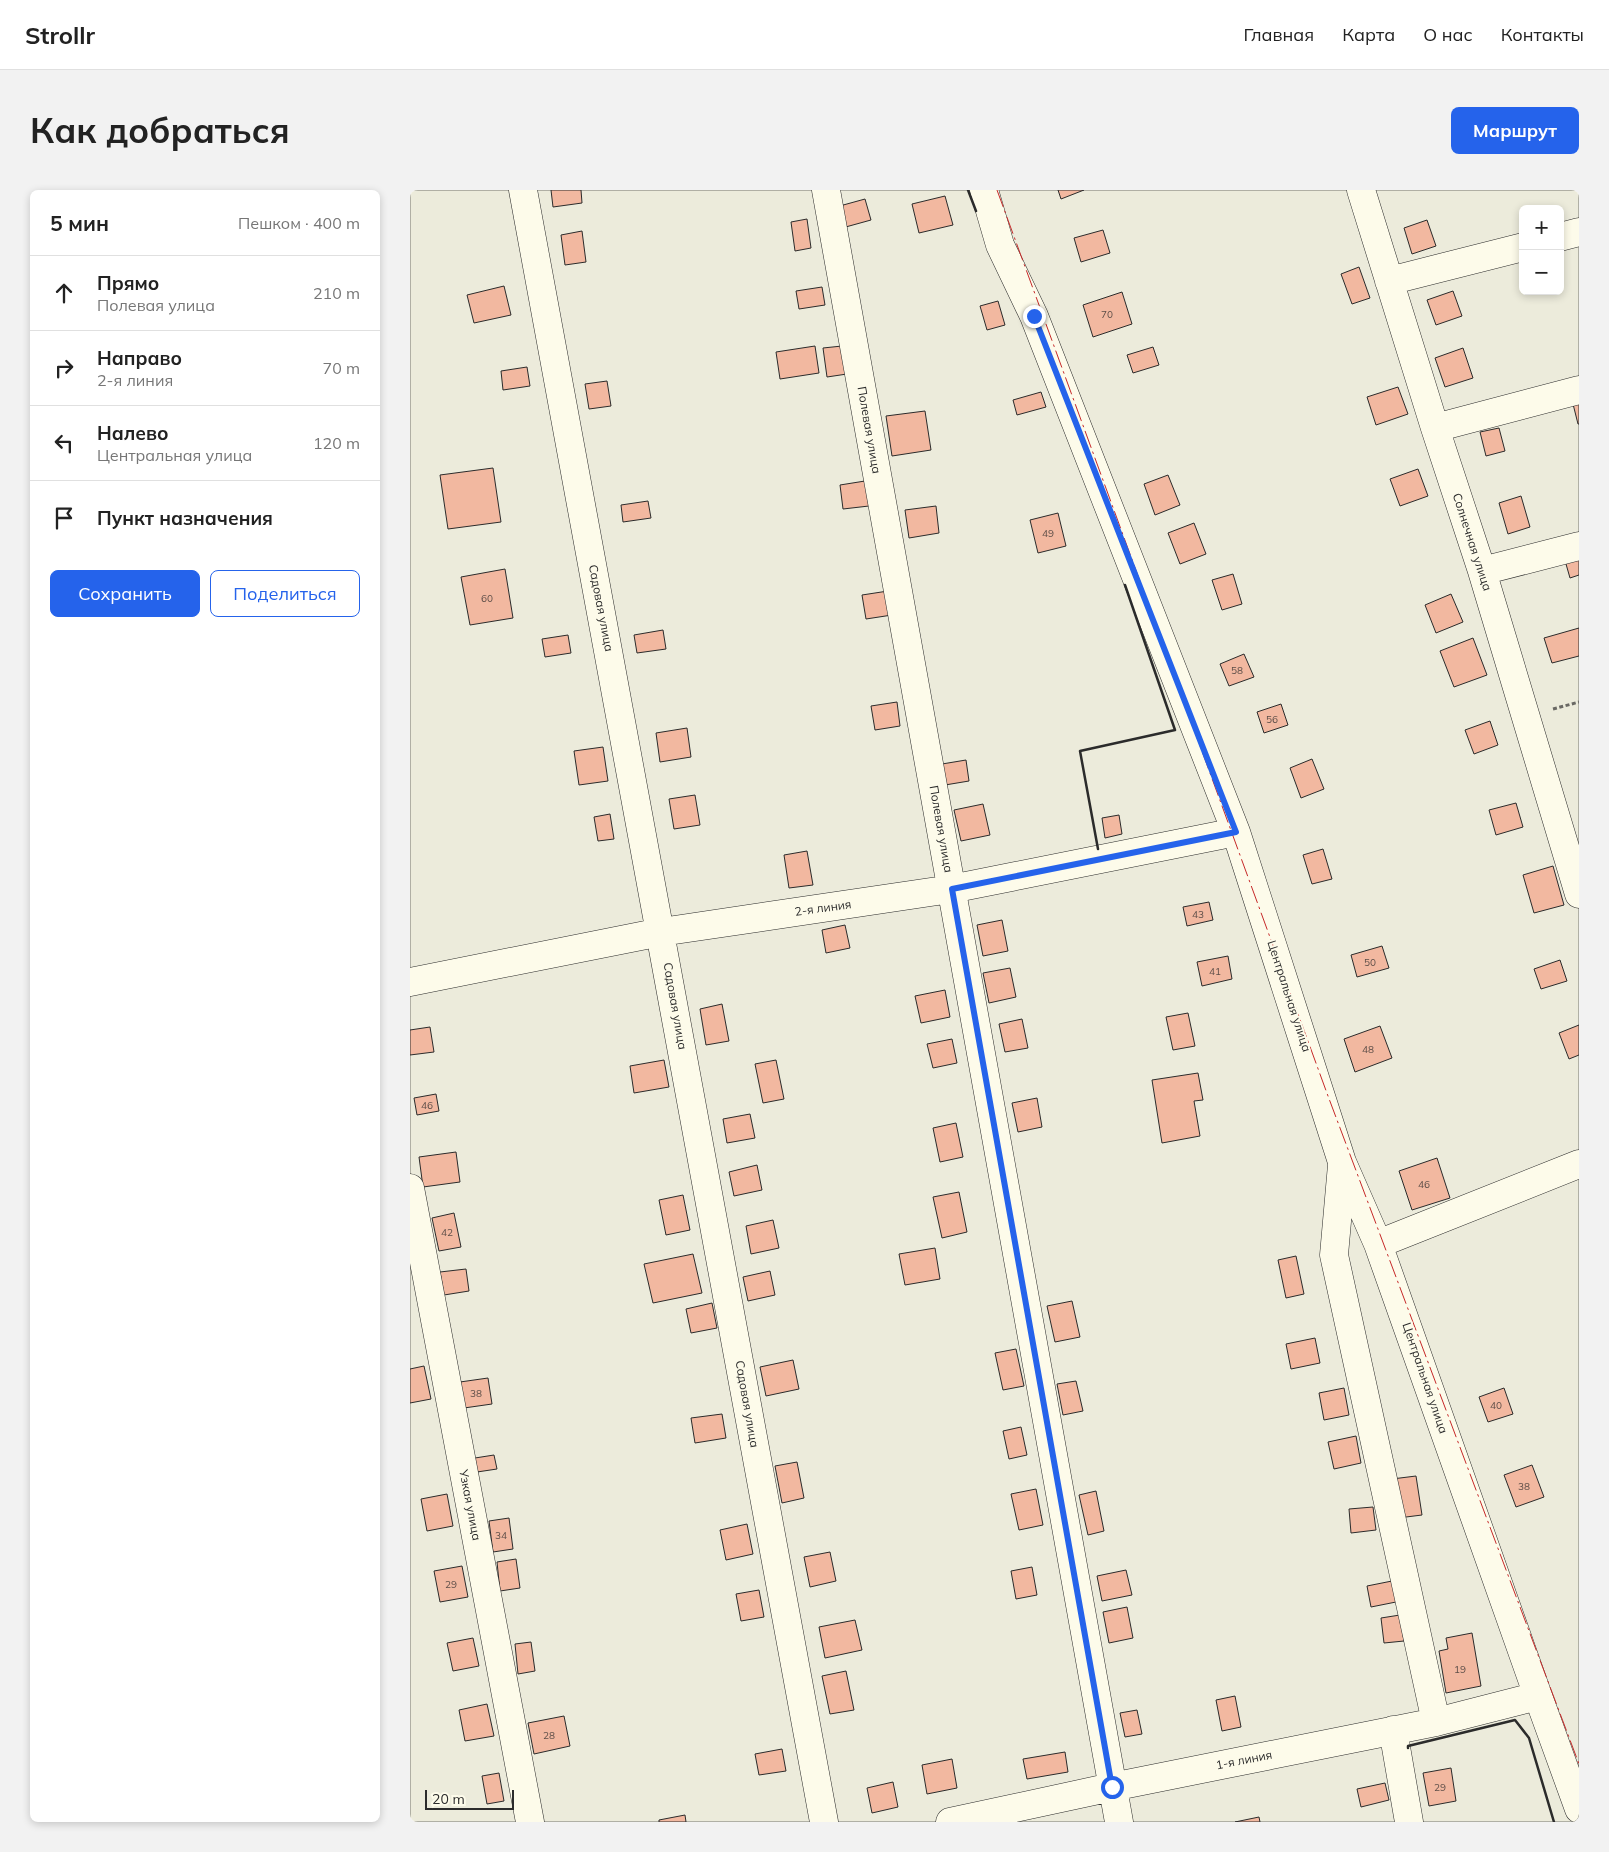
<!DOCTYPE html>
<html lang="ru">
<meta charset="utf-8">
<style>
body{margin:0;font-family:Mulish,sans-serif;background:#f2f2f2;color:#222}
.controls{position:absolute;right:15px;top:15px;display:grid;overflow:hidden;border-radius:8px;box-shadow:0 2px 8px #0003}
.controls button{width:45px;height:45px;display:grid;place-items:center;padding:0;border:0;border-bottom:1px solid #e0e0e0;background:#fff;color:#222;font:25px sans-serif}
.scale{position:absolute;left:15px;bottom:12px;width:89px;box-sizing:border-box;padding-left:5px;border:2px solid #2b2b2b;border-top:0;font-size:14px;line-height:18px;white-space:nowrap;color:#2b2b2b;-webkit-text-stroke:4px #fdfbea;paint-order:stroke}
.stop{position:absolute;width:15px;height:15px;margin:-11px;border:4px solid #2563eb;border-radius:50%;background:#fff}
.stop.end{background:#2563eb;border-color:#fff;box-shadow:0 1px 5px #0008}
.list{margin:0;padding:0;list-style:none}
h2{display:flex;justify-content:space-between;align-items:center;height:65px;margin:0;padding:0 20px;font-size:21px}
h2 small{font-size:16px;font-weight:400;color:#767676}
.list li{display:grid;grid-template-columns:32px 1fr auto;gap:15px;align-items:center;box-sizing:border-box;height:75px;padding:0 20px;border-top:1px solid #e0e0e0}
.list b{display:block;font-size:19px;white-space:nowrap}
.list p{margin:0;font-size:16px;white-space:nowrap;color:#767676}
.list em{font-size:16px;font-style:normal;color:#767676}
.actions{display:flex;gap:10px;padding:15px 20px}
.actions a{flex:1;padding:11px 0;border:1px solid #2563eb;border-radius:8px;text-align:center;font-size:18px;color:#2563eb}
.actions .main{background:#2563eb;color:#fff}
.icon{flex:none;width:28px;height:28px;fill:none;stroke:currentColor;stroke-width:2;stroke-linecap:round;stroke-linejoin:round}
.map{position:relative;flex:none;width:1169px;height:1632px;overflow:hidden;border-radius:8px}
header{display:flex;align-items:center;gap:30px;box-sizing:border-box;height:70px;padding:0 25px;background:#fff;border-bottom:1px solid #e0e0e0}
header strong{font-size:24px}
nav{display:flex;gap:28px;margin-inline-start:auto;font-size:18px}
.intro{display:flex;align-items:center;justify-content:space-between;box-sizing:border-box;height:120px;padding:0 30px}
h1{margin:0;font-size:35px}
.button{padding:12px 22px;border-radius:8px;background:#2563eb;color:#fff;font-size:18px;font-weight:700}
main{display:flex;gap:30px;padding:0 30px}
aside{flex:1;background:#fff;border-radius:8px;box-shadow:0 2px 8px #0003}
.map>svg:first-child{display:block}
.green{fill:#ecebdb;stroke:#74746e;fill-rule:evenodd}
.building{fill:#f2b8a0;stroke:#2b2b2b}
.lines{fill:none;stroke-linecap:round;stroke-linejoin:round}
.minor-casing{stroke:#2b2b2b;stroke-width:29}
.path{stroke:#6a6964;stroke-width:3;stroke-dasharray:4 2.5;stroke-linecap:butt}
.minor{stroke:#fdfbea;stroke-width:28}
.wall{stroke:#2b2b2b;stroke-width:2.5}
.power{stroke:#c62828;stroke-width:1;stroke-dasharray:18 4 2.5 4;stroke-linecap:butt}
.route{stroke:#2563eb;stroke-width:6}
.labels{text-anchor:middle;stroke-width:4;stroke-linejoin:round;paint-order:stroke}
.number-label{font-size:10px;fill:#5d4e48}
.street-label{font-size:12px;fill:#2b2b2b;stroke:#fdfbea}
</style>
<header>
<strong>Strollr</strong>
<nav><a>Главная</a><a>Карта</a><a>О нас</a><a>Контакты</a></nav>
</header>
<div class="intro"><h1>Как добраться</h1><a class="button">Маршрут</a></div>
<main>
<aside>
<h2>5 мин<small>Пешком · 400 m</small></h2>
<ul class="list">
<li><svg class="icon" aria-label="ahead" viewBox="0 0 24 24"><path d="M12 20V5M6 11l6-6 6 6"/></svg><div><b>Прямо</b><p>Полевая улица</p></div><em>210 m</em></li>
<li><svg class="icon" aria-label="right" viewBox="0 0 24 24"><path d="M7 20v-9h11M14 6l5 5-5 5"/></svg><div><b>Направо</b><p>2-я линия</p></div><em>70 m</em></li>
<li><svg class="icon" aria-label="left" viewBox="0 0 24 24"><path d="M17 20v-9H6M10 6l-5 5 5 5"/></svg><div><b>Налево</b><p>Центральная улица</p></div><em>120 m</em></li>
<li><svg class="icon" aria-label="arrive" viewBox="0 0 24 24"><path d="M6 21V4h12l-3 4 3 4H6"/></svg><div><b>Пункт назначения</b></div></li>
</ul>
<div class="actions"><a class="main">Сохранить</a><a>Поделиться</a></div>
</aside>
<div class="map">
<svg width="1169" height="1632" viewBox="0 0 1169 1632">
<rect width="100%" height="100%" fill="#fdfbea"/>
<path class="green" d="M0,0H1169V1632H0ZM1113,19H1150V101H1113Z"/>
<path class="building" d="M141,0H171L172,13L143,17Z
M648,0H674L651,9Z
M535,6L543,35L509,43L502,14Z
M455,9L461,30L432,38L426,17Z
M397,29L401,58L385,61L381,32Z
M1017,30L1026,56L1002,64L994,38Z
M693,40L700,63L671,72L664,48Z
M172,41L176,72L155,75L151,45Z
M949,77L960,108L942,114L931,84Z
M94,96L101,125L64,133L57,105Z
M412,97L415,115L389,119L386,101Z
M1043,101L1052,126L1026,135L1017,110Z
M712,102L722,134L683,147L673,115Z
M588,111L595,135L577,140L570,116Z
M405,156L409,183L370,189L366,162Z
M432,156L437,184L417,187L413,158Z
M743,157L749,175L723,183L717,165Z
M1053,158L1063,188L1035,197L1025,168Z
M117,177L120,196L93,200L91,181Z
M197,191L201,216L179,219L175,194Z
M988,197L998,224L966,235L957,207Z
M631,202L636,217L607,225L603,210Z
M1169,212V234H1168L1163,214Z
M515,221L521,260L482,266L476,226Z
M1089,238L1095,261L1076,266L1070,242Z
M83,278L91,332L38,339L30,285Z
M1008,279L1018,306L990,316L980,289Z
M758,285L770,315L745,325L734,294Z
M455,291L459,316L433,319L430,295Z
M1111,306L1120,337L1098,344L1089,313Z
M238,311L241,328L213,332L211,315Z
M526,316L529,343L499,348L495,320Z
M648,323L656,356L628,363L620,330Z
M784,333L796,364L770,374L758,343Z
M1169,363V385L1160,388L1154,367Z
M95,379L103,428L60,435L51,387Z
M823,384L832,414L812,420L802,390Z
M478,401L482,425L456,429L452,405Z
M1041,404L1053,432L1026,443L1015,415Z
M1169,438V466L1142,473L1134,448Z
M253,440L256,459L227,463L224,445Z
M158,445L161,463L135,467L132,449Z
M1063,448L1077,485L1044,497L1030,461Z
M834,464L844,487L819,496L810,474Z
M487,512L490,536L465,540L461,516Z
M871,514L878,535L854,543L847,522Z
M1080,531L1088,555L1064,564L1055,540Z
M277,538L281,567L250,572L246,543Z
M193,557L198,591L169,595L164,561Z
M902,569L914,599L891,608L880,578Z
M556,570L559,591L535,595L532,574Z
M285,605L290,635L264,639L259,609Z
M1106,613L1113,637L1086,645L1079,620Z
M573,614L580,645L551,651L544,620Z
M200,624L204,649L188,651L184,627Z
M709,625L712,644L695,648L692,628Z
M913,659L922,689L902,694L893,665Z
M397,661L403,695L379,698L374,665Z
M1143,676L1154,715L1124,723L1113,685Z
M799,712L803,730L777,736L773,717Z
M592,730L598,761L573,766L567,735Z
M435,735L440,758L416,763L412,740Z
M972,756L979,778L947,787L941,765Z
M818,766L822,789L792,796L787,772Z
M1150,770L1157,791L1131,799L1124,779Z
M600,778L606,807L579,813L573,783Z
M535,800L540,827L511,833L505,806Z
M312,814L319,851L296,855L290,819Z
M778,823L785,856L763,860L756,827Z
M612,829L618,858L595,862L589,834Z
M1169,835V865L1159,869L1149,843Z
M970,836L982,868L945,882L934,849Z
M20,837L24,862L0,865V840Z
M542,849L547,873L523,878L517,854Z
M254,870L259,897L224,903L220,876Z
M366,870L374,909L353,913L345,874Z
M788,883L793,910L784,911L790,946L752,953L742,890Z
M26,904L29,921L7,925L4,908Z
M627,908L632,937L608,942L602,913Z
M340,924L345,948L317,953L313,929Z
M546,933L553,967L530,972L523,938Z
M46,962L50,992L13,997L9,967Z
M1027,968L1040,1008L1002,1020L989,981Z
M347,975L352,1000L324,1006L319,982Z
M549,1002L557,1042L532,1048L523,1007Z
M273,1005L280,1040L256,1045L249,1010Z
M44,1023L51,1057L29,1061L22,1028Z
M363,1030L369,1058L341,1064L336,1036Z
M525,1058L530,1089L495,1095L489,1064Z
M283,1064L292,1103L243,1113L234,1074Z
M886,1066L894,1104L876,1108L868,1070Z
M56,1079L59,1101L34,1105L30,1082Z
M360,1081L365,1105L338,1111L333,1087Z
M662,1111L670,1147L645,1152L637,1116Z
M302,1113L307,1138L281,1143L276,1119Z
M905,1148L910,1173L881,1179L876,1154Z
M606,1159L614,1196L593,1200L585,1163Z
M383,1170L389,1199L356,1206L350,1177Z
M14,1176L21,1209L0,1213V1179Z
M78,1188L82,1214L54,1218L50,1192Z
M666,1191L673,1221L653,1225L647,1194Z
M934,1198L939,1225L914,1230L909,1203Z
M1094,1198L1103,1224L1078,1232L1069,1207Z
M312,1224L316,1248L285,1253L281,1228Z
M611,1237L617,1265L599,1269L593,1241Z
M946,1246L951,1273L924,1279L918,1252Z
M84,1265L87,1279L67,1282L65,1268Z
M387,1272L394,1308L372,1313L365,1276Z
M1122,1275L1134,1307L1106,1317L1094,1285Z
M1006,1286L1012,1325L988,1328L982,1289Z
M626,1299L633,1335L609,1340L601,1304Z
M686,1301L694,1341L678,1345L669,1305Z
M37,1304L43,1336L17,1341L11,1309Z
M963,1317L966,1340L941,1343L939,1319Z
M99,1328L103,1359L83,1362L79,1331Z
M337,1334L343,1364L316,1370L310,1340Z
M420,1362L426,1391L400,1397L394,1367Z
M106,1369L110,1398L90,1401L87,1372Z
M52,1376L58,1407L30,1412L24,1381Z
M622,1377L627,1405L606,1409L601,1381Z
M716,1380L722,1405L692,1411L687,1386Z
M982,1391L986,1412L961,1417L957,1396Z
M349,1400L354,1427L331,1431L326,1404Z
M717,1417L723,1448L699,1453L693,1422Z
M990,1425L994,1451L974,1453L971,1428Z
M445,1430L452,1460L415,1468L409,1437Z
M1062,1443L1071,1496L1036,1503L1029,1461L1038,1459L1036,1448Z
M63,1448L69,1476L43,1481L37,1453Z
M121,1452L125,1481L108,1484L105,1454Z
M436,1481L444,1520L420,1524L412,1486Z
M825,1506L831,1537L812,1541L806,1510Z
M77,1514L84,1546L55,1551L49,1520Z
M727,1520L732,1544L715,1547L710,1523Z
M154,1526L160,1556L124,1564L118,1533Z
M372,1559L376,1581L349,1585L345,1564Z
M655,1562L658,1582L617,1589L613,1569Z
M542,1569L547,1598L517,1604L512,1575Z
M1041,1578L1046,1611L1019,1616L1013,1583Z
M89,1583L94,1611L77,1614L72,1586Z
M483,1592L488,1617L462,1623L457,1598Z
M975,1593L979,1610L951,1617L947,1599Z
M275,1625L276,1632H249V1630Z
M849,1627L850,1632H825Z"/>
<g class="lines">
<g class="minor-casing">
<path id="minor" d="M113,0L414,1632
M416,0L709,1632
M574,0L590,55L624,126L826,642L932,972L968,1054L1128,1506L1169,1619
M951,0L1025,238L1072,381L1169,704
M1150,47L1169,42
M979,91L1113,57
M1025,238L1169,200
M1072,381L1169,356
M0,792L251,742L541,699L826,642
M932,975L924,1065L1026,1532
M0,998L120,1632
M968,1054L1169,974
M983,1540L999,1632
M540,1632L702,1597L1026,1532L1128,1506"/>
</g>
<path class="path" d="M1143,519L1169,512"/>
<use href="#minor" class="minor"/>
<path class="wall" d="M558,0L566,21
M688,659L670,561L765,540L715,395
M998,1558V1556L1105,1530L1119,1548L1144,1632"/>
<path class="power" d="M587,0L918,906L1169,1574"/>
</g>
<g class="lines">
<path class="route" d="M624,126L826,642L542,699L702,1597"/>
</g>
<g class="labels">
<g class="number-label">
<text x="697" y="128">70</text>
<text x="638" y="347">49</text>
<text x="77" y="412">60</text>
<text x="827" y="484">58</text>
<text x="862" y="533">56</text>
<text x="788" y="728">43</text>
<text x="960" y="776">50</text>
<text x="805" y="785">41</text>
<text x="958" y="863">48</text>
<text x="17" y="919">46</text>
<text x="1014" y="998">46</text>
<text x="37" y="1046">42</text>
<text x="66" y="1207">38</text>
<text x="1086" y="1219">40</text>
<text x="1114" y="1300">38</text>
<text x="91" y="1349">34</text>
<text x="41" y="1398">29</text>
<text x="1050" y="1483">19</text>
<text x="139" y="1549">28</text>
<text x="1030" y="1601">29</text>
</g>
<g class="street-label">
<text transform="translate(459 240) rotate(80)" y="4">Полевая улица</text>
<text transform="translate(1062 352) rotate(72)" y="4">Солнечная улица</text>
<text transform="translate(191 418) rotate(79)" y="4">Садовая улица</text>
<text transform="translate(531 639) rotate(80)" y="4">Полевая улица</text>
<text transform="translate(413 718) rotate(-8)" y="4">2-я линия</text>
<text transform="translate(879 806) rotate(72)" y="4">Центральная улица</text>
<text transform="translate(265 816) rotate(80)" y="4">Садовая улица</text>
<text transform="translate(1015 1188) rotate(71)" y="4">Центральная улица</text>
<text transform="translate(337 1214) rotate(80)" y="4">Садовая улица</text>
<text transform="translate(60 1315) rotate(79)" y="4">Узкая улица</text>
<text transform="translate(834 1570) rotate(-11)" y="4">1-я линия</text>
</g>
</g>
</svg>
<div class="controls">
<button>+</button>
<button>−</button>
</div>
<div class="scale">20 m</div>
<div class="stop" style="left:702px;top:1597px"></div>
<div class="stop end" style="left:624px;top:126px"></div>
</div>
</main>
